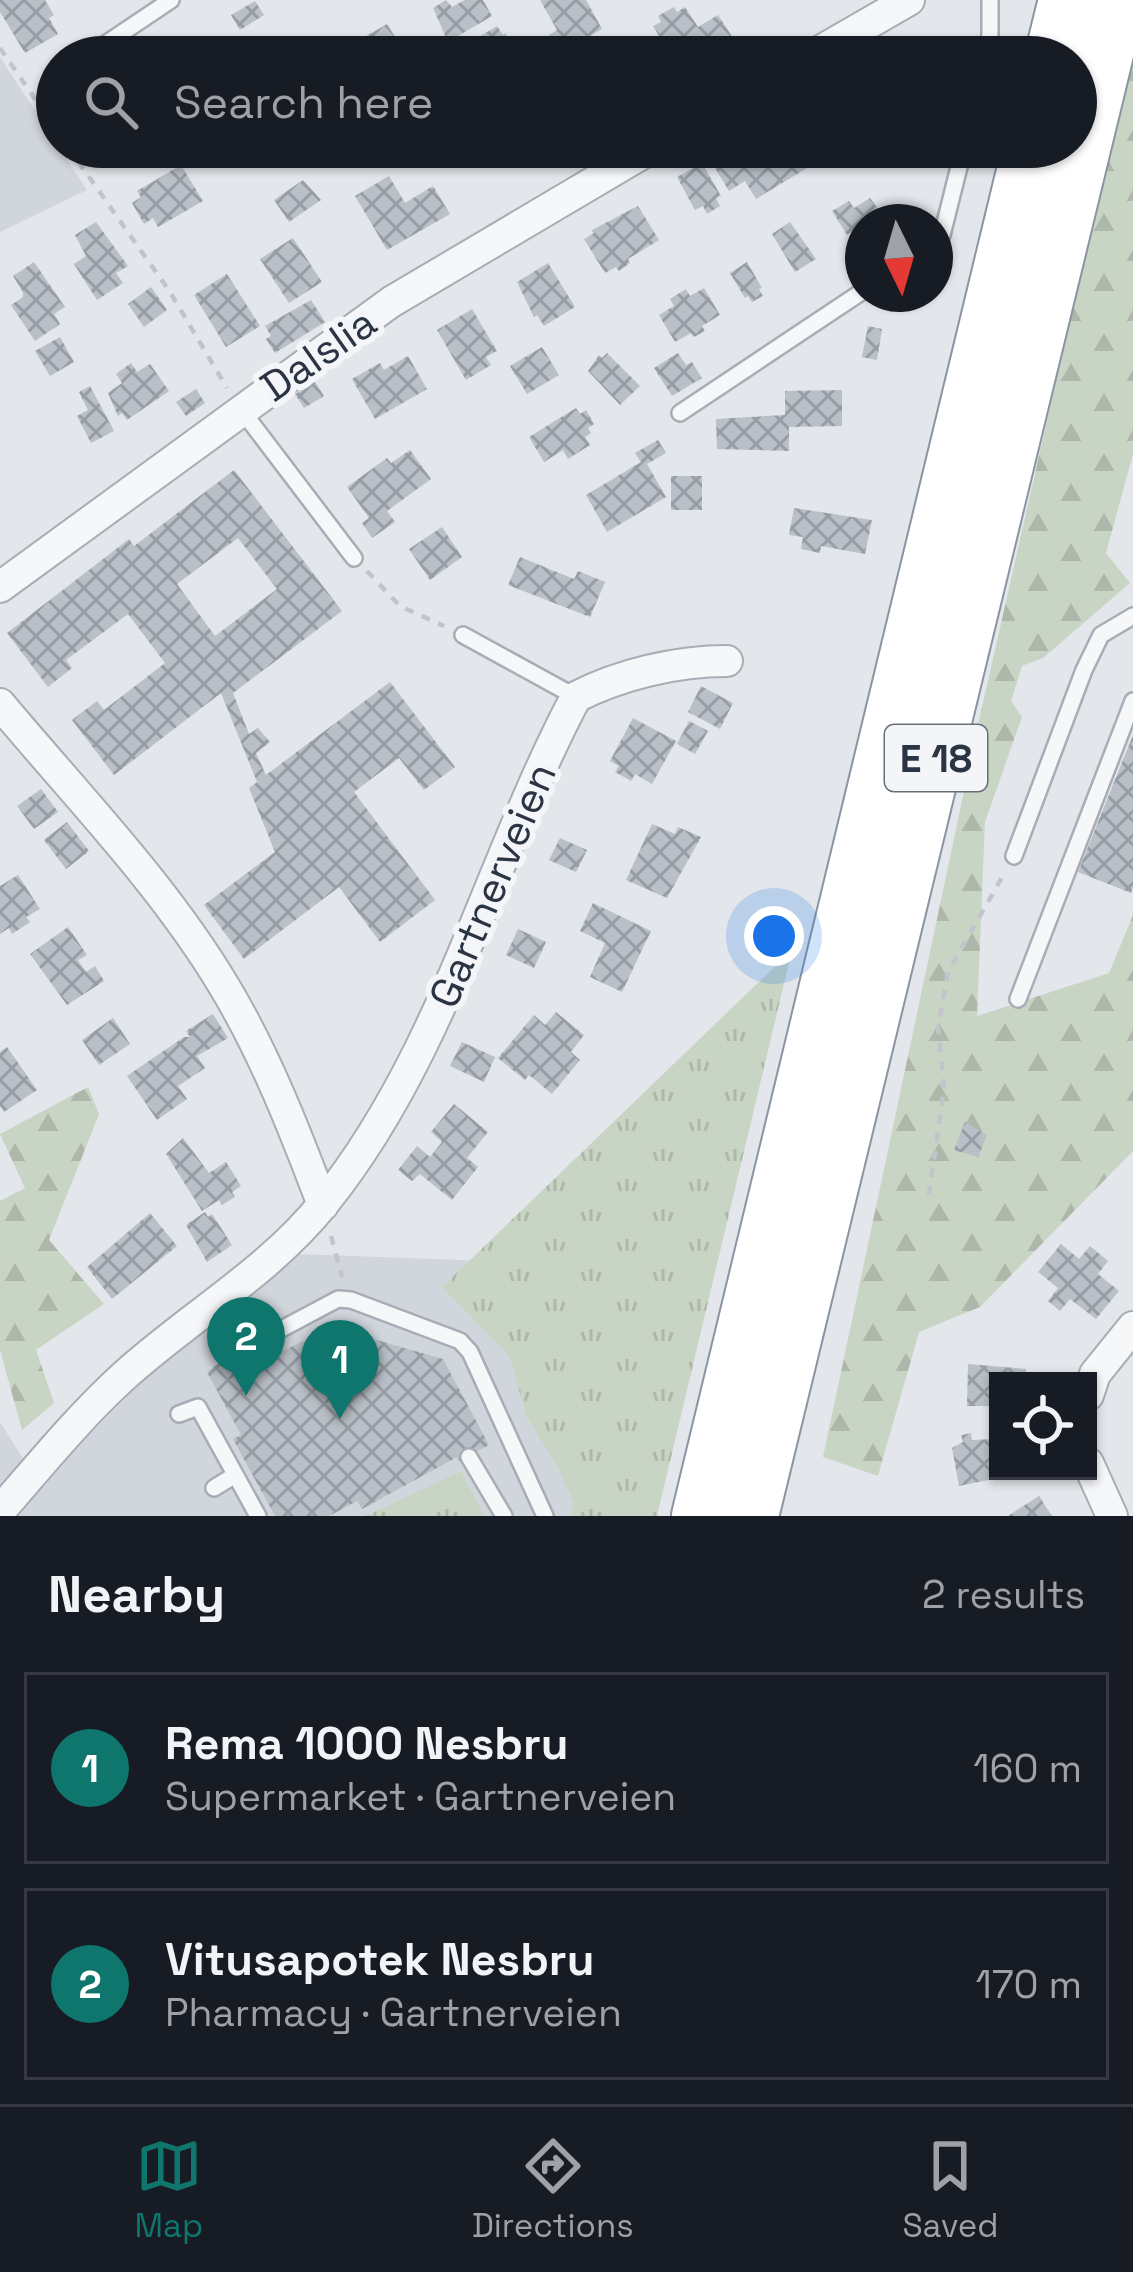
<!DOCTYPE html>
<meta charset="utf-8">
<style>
body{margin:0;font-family:"Space Grotesk",sans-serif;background:#242831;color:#f1f3f6}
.controls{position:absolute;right:36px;bottom:36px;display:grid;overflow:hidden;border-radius:0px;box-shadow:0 3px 9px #0004}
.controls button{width:108px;height:108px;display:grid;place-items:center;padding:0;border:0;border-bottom:3px solid #363941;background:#171b24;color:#f1f3f6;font:60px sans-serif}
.compass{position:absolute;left:845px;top:204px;width:108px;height:108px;border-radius:50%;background:#171b24;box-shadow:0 3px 9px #0004;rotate:175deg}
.you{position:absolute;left:774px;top:936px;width:42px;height:42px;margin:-30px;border:9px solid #fff;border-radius:50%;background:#1a73e8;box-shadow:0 0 0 18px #1a73e833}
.badge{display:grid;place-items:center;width:78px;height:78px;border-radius:50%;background:#0f766e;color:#fff;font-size:39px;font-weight:700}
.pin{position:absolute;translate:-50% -99px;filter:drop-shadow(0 3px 6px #0008)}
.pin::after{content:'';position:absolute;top:63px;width:42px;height:36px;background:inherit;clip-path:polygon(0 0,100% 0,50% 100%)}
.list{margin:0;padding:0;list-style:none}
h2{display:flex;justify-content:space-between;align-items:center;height:156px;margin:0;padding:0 48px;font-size:51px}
h2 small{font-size:39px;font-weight:400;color:#9ea1a6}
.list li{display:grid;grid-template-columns:78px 1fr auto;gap:36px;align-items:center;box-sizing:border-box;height:192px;margin:0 24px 24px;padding:0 24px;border:3px solid #363941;border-radius:0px}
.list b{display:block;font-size:45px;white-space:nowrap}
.list p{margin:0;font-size:39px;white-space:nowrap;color:#9ea1a6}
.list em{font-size:39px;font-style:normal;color:#9ea1a6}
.icon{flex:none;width:66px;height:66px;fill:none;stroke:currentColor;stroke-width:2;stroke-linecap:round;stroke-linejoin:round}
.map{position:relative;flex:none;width:1133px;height:1516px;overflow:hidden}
.search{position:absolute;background:#171b24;box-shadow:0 3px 9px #0004;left:36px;right:36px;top:36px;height:132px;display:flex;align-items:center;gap:30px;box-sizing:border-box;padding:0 42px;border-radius:66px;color:#9ea1a6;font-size:45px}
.sheet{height:588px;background:#171b24}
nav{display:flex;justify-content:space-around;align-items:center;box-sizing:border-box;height:168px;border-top:3px solid #363941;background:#171b24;font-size:33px;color:#9ea1a6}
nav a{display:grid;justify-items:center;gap:6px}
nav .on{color:#0f766e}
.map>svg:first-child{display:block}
.built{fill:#d1d6dd}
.grass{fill:url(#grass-tufts)}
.forest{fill:url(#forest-firs)}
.building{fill:url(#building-cross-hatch);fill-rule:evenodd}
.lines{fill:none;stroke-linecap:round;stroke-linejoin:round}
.lane-casing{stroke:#a8adb5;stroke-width:20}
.street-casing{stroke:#a8adb5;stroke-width:34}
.highway-casing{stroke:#8a94a2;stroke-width:58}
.path{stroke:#c1c4ca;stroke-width:4.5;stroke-dasharray:9 9;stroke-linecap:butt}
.lane{stroke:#f6f7f9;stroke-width:15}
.street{stroke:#f6f7f9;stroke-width:30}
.highway{stroke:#fff;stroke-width:54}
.labels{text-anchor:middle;stroke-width:12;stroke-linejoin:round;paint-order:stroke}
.shield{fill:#f3f5f8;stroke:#676e79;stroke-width:3}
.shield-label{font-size:39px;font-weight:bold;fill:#2b3443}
.street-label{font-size:42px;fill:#2b3443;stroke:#f3f5f8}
</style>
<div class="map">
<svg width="1133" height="1516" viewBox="0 0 1133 1516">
<defs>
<pattern id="grass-tufts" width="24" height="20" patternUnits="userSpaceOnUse" patternTransform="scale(3)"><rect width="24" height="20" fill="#c9d5c4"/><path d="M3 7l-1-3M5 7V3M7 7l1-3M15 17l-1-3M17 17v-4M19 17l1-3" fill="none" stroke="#adb7aa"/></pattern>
<pattern id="forest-firs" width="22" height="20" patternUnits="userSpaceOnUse" patternTransform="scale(3)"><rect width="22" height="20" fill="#c9d5c4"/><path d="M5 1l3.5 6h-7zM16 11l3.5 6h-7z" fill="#adb7aa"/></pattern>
<pattern id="building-cross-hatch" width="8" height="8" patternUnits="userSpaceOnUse" patternTransform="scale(3)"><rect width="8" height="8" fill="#bac0c8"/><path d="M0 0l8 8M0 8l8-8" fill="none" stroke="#979da4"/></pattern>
</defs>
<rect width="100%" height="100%" fill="#e3e6eb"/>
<path class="built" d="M0,57L87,190L0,232Z
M269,1253L688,1268L635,1516H0V1422L40,1485Z"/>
<path class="grass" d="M792,950L657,1516H570L574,1503L556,1464L526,1416L510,1357L442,1287Z
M461,1471L484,1516H366Z"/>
<path class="forest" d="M1133,41V454L1106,553L1130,583L1043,658L1022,666L1011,701L1022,717L985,822L977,1016L1109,973L1133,915V1151L980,1307L919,1332L878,1476L823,1457L980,716Z
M88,1087L99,1114L49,1240L104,1304L36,1350L54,1403L22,1430L0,1350V1201L25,1188L0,1134Z"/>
<path class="building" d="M0,0H45L54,15L49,18L58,34L25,53L0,12Z
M446,0L452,7L465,0H483L492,16L448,42L433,8Z
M540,0H586L602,29L584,39L588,47L561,57L549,35L557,30Z
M255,1L264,15L240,30L231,15Z
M674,7L677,12L685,7L698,27L718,15L739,47L723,57H672L653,26L661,22L658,16Z
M387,24L405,53L398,57H330Z
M497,26L503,35L505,33L520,57H479L475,52L483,47L477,38Z
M198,38L209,57H166Z
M716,147H736L745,160L765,148L767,152L775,147H807L817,162L756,199L745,181L729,191L706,153Z
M702,163L721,196L716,198L720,206L707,214L703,206L695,210L677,177Z
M181,165L203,201L158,227L153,218L144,224L132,203L141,197L137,191Z
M389,176L405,203L433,186L450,214L387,250L355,196Z
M303,180L321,200L289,222L274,200Z
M870,198L888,222H863V238L859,241L854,231L847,235L832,211L849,201L854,208Z
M638,206L659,240L628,259L630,263L619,271L616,267L605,273L584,239L594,233L592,230Z
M96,222L128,266L116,273L123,283L97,300L74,264L86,256L75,235Z
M790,222L816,259L795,272L772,234Z
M293,238L322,282L289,303L260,259Z
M34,262L65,307L54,314L60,324L35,341L11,305L23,297V292L13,276Z
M747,262L762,288L759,289L763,296L752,302L748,296L745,298L730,273Z
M548,263L575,307L544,326L537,315L534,317L517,282Z
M227,274L260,326L226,347L194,295Z
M151,287L167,310L144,327L128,304Z
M704,288L720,315L702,326L705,331L694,337L691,333L675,342L659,315L674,306L670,299L686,289L690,296Z
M311,300L325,322L275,353L266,339L271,336L265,326Z
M472,309L497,351L486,357L491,365L466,380L437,330Z
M868,326L882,329L877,360L862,357Z
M60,337L74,362L50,376L35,351Z
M542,347L559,375L527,394L510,366Z
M607,353L640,386L620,405L588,371L599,355L602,358Z
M678,353L686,365L692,362L702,378L672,396L654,368Z
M408,356L427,389L375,419L352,379L380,363L384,370Z
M131,363L137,372L150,364L169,391L127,420L122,413L118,416L108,393L122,383L116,374Z
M315,382L324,396L304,408L295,394Z
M90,386L114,431L91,443L77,416L88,410L79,392Z
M196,389L205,403L186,416L176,402Z
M842,390V426L789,427V451L717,449L716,419L785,415V391Z
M576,408L580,414L586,410L594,424L588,428L591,433L585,437L590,445L568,459L563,450L544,462L529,437Z
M658,440L666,453L647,464L666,497L607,532L586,495L641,462L635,453Z
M410,450L431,479L387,511L395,522L372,538L362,523L369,518L347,487L387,458L391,463Z
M234,470L342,611L233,693L249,734L258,728L270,742L256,753L266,775L390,682L455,767L424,790L399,758L354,792L435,900L380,942L339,887L244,959L204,905L275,852L249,788L257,782L221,693L114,775L72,720L97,701L104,710L165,663L128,614L66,660L72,668L48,687L7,633L129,539L134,546ZM238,538L277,589L215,636L177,584Z
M671,476H702V510H671Z
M794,508L872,520L865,554L821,546L820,553L801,549L803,537L789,535Z
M442,527L462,557L430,580L409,549Z
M520,557L574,579L578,571L605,582L590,617L508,585Z
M701,686L733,703L720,729L688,712Z
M633,718L676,741L652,784L635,774L631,781L615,772L619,766L610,761Z
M689,721L708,731L695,754L677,744Z
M1133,735V887L1131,893L1078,872Z
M41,789L58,812L34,829L17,806Z
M67,822L89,851L66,869L44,840Z
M652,824L675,834L678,827L701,837L667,898L626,880Z
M560,838L587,850L576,872L549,860Z
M18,875L40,909L26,917L30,922L12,934L9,928L0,934V886Z
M593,903L651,931L622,992L590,977L605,943L580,931Z
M68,927L87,955L78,960L86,972L95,966L104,981L67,1005L30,954Z
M518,929L546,942L534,968L506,955Z
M556,1012L584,1035L571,1052L580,1060L552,1094L529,1075L525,1080L498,1058L534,1015L545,1025Z
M213,1014L228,1038L197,1056L205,1068L178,1086L187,1099L157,1120L127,1076L184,1037H190L186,1031Z
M113,1018L130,1044L99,1065L82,1040Z
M462,1042L495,1057L484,1082L450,1066Z
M7,1047L37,1090L4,1112L0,1106V1052Z
M454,1104L488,1132L467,1158L478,1167L452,1200L420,1174L412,1181L398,1170L417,1146L430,1157L442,1142L431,1132Z
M965,1122L987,1135L978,1157L954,1150Z
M183,1138L209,1173L226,1162L241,1186L232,1192L235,1197L222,1205L219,1200L202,1211L166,1154Z
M205,1212L208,1217L212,1214L232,1245L207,1262L186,1225Z
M150,1213L177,1246L112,1299L87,1267Z
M1061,1244L1079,1259L1090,1246L1108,1261L1098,1274L1119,1291L1096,1319L1070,1299L1060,1311L1048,1301L1058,1288L1038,1272Z
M331,1327L443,1359L489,1445L459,1461L457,1457L362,1509L357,1501L329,1516H275L233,1439L241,1435L207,1372L247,1341L259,1363Z
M968,1364L1026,1369V1381H998V1406H967Z
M971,1433L972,1440L998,1439V1471L1023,1473L959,1486L952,1448L963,1442L961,1435Z
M1039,1496L1052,1516H1008Z"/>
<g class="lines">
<g class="lane-casing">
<path id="lane" d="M104,45L171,0
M985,57L990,35V0
M935,242L942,235L964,147
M240,408L354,558
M680,413L863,291
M463,635L576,697
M1014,856L1084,670L1101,635L1133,616
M1018,999L1133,701
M261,1340L338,1299L351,1300L460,1341L470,1352L545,1516
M179,1414L198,1407L258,1516
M469,1457L504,1516
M214,1488L235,1475"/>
</g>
<g class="street-casing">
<path id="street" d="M810,57L909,0
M0,587L391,302L653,147
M0,704C76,795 163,884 224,986C265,1054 295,1131 323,1205
M1088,1395L1095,1374L1133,1327
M1088,1463L1112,1516
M0,1511C40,1465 79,1417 124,1376C189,1317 269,1272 324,1203C444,1054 488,863 576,697C621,674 677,661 727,661"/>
</g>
<g class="highway-casing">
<path id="highway" d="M1052,57L1066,0
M699,1516L1030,147
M751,1516L1119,0"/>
</g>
<path class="path" d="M0,48L57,131
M68,147L170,292L227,388
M367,571L400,606L444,626
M929,1195L944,1088L938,1027L948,972L1005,872
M331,1236L342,1277"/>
<use href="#lane" class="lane"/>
<use href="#street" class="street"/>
<use href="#highway" class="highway"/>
</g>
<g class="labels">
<rect class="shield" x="885" y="725" width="102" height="66" rx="9"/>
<g class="shield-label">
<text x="936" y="772">E 18</text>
</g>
<g class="street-label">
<text transform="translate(318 354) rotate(-35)" y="15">Dalslia</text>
<text transform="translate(492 885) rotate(-67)" y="15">Gartnerveien</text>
</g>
</g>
</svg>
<div class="controls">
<button><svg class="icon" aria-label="locate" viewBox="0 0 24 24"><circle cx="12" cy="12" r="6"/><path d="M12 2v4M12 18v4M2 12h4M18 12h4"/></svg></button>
</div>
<svg class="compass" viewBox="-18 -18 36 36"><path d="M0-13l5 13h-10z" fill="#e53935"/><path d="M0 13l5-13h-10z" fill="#9ea1a6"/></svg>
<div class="you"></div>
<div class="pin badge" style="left:340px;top:1419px">1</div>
<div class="pin badge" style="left:246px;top:1396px">2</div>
<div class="search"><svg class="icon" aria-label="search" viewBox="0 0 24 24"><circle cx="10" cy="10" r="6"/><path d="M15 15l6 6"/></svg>Search here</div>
</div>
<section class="sheet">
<h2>Nearby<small>2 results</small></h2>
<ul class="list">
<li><span class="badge">1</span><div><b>Rema 1000 Nesbru</b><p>Supermarket · Gartnerveien</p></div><em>160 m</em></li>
<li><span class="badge">2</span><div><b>Vitusapotek Nesbru</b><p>Pharmacy · Gartnerveien</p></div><em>170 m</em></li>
</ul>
</section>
<nav>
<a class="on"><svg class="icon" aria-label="map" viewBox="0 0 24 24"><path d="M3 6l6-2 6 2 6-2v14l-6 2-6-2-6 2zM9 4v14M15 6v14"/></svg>Map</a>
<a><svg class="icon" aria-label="directions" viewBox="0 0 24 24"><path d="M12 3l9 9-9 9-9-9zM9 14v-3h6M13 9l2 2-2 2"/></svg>Directions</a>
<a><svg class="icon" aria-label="saved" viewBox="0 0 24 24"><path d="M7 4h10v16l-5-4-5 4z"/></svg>Saved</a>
</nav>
